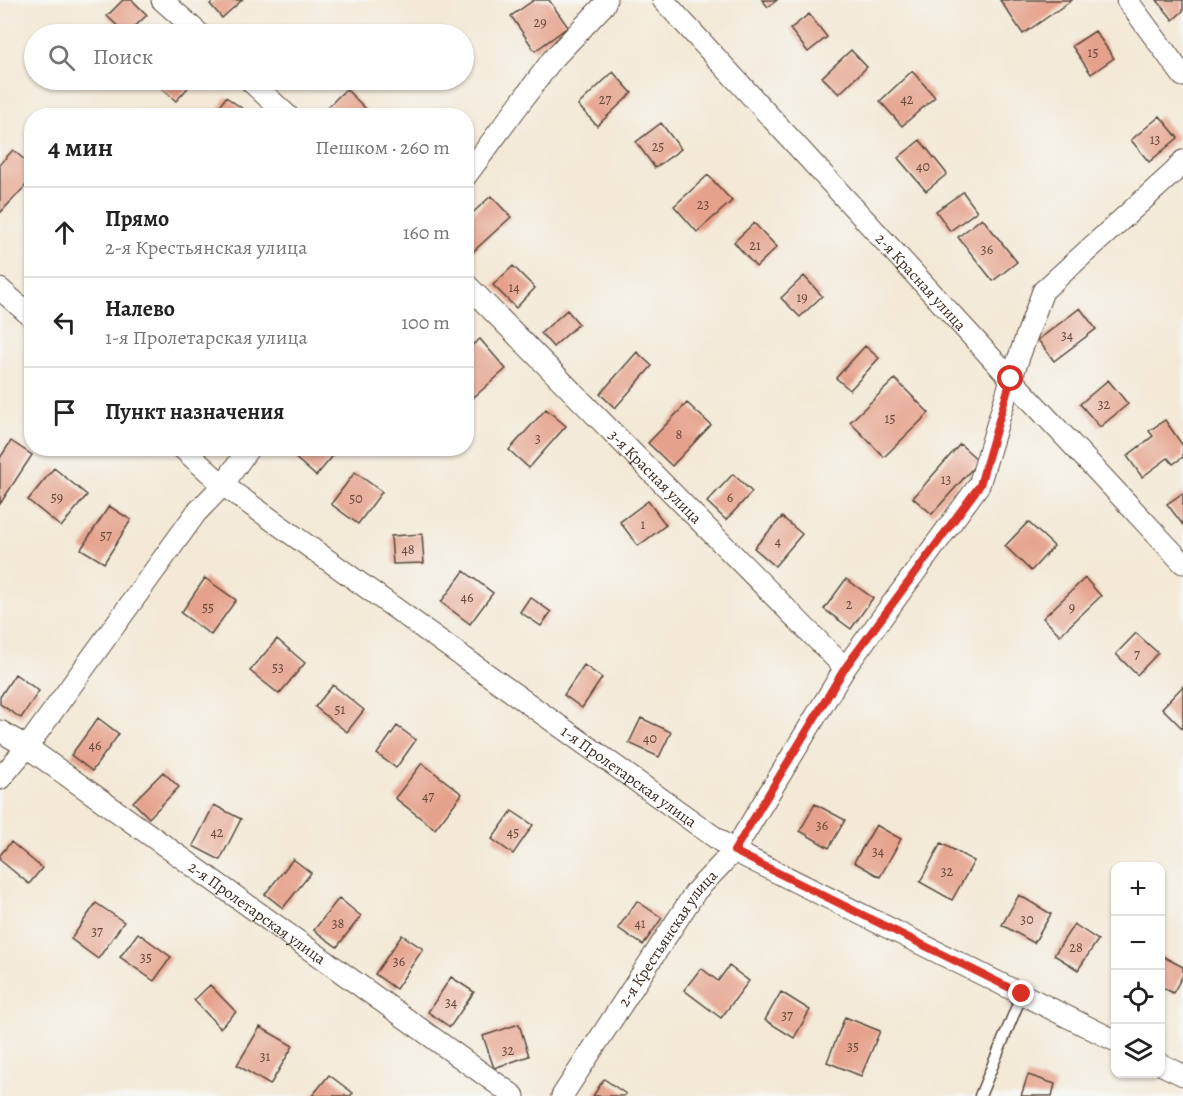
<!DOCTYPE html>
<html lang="ru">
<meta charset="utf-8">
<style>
body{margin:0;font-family:Alegreya,serif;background:#f6f6f6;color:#222}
.controls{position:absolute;right:18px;bottom:18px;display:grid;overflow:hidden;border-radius:12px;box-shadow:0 2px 4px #0004}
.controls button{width:54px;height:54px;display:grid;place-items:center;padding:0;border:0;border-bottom:2px solid #e0e0e0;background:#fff;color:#222;font:30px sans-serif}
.stop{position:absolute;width:18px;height:18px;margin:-14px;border:4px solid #d93025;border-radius:50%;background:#fff}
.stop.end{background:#d93025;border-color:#fff;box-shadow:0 2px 6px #0008}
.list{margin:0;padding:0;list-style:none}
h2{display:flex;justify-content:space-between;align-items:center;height:78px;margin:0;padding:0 24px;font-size:26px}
h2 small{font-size:20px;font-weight:400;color:#767676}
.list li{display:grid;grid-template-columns:39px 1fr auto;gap:18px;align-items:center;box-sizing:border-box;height:90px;padding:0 24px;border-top:2px solid #e0e0e0}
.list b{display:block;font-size:22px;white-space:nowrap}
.list p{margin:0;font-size:20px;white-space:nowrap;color:#767676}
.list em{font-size:20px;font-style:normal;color:#767676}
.icon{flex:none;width:33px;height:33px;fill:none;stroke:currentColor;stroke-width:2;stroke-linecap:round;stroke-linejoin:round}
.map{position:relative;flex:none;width:1183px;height:1096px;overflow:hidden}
.search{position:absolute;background:#fff;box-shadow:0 2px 4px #0004;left:24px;top:24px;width:450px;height:66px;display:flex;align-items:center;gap:15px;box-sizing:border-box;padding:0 21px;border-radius:33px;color:#767676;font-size:22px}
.panel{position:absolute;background:#fff;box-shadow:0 2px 4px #0004;left:24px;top:108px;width:450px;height:348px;border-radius:24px}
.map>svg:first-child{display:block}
.building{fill:#e5a18b}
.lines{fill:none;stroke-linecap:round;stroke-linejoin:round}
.lane-casing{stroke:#57473a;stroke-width:13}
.street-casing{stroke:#57473a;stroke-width:23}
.lane{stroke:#fff;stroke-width:10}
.street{stroke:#fff;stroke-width:21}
.route{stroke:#d93025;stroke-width:8}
.labels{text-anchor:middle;stroke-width:5;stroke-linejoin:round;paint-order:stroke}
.number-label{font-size:14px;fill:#664839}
.street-label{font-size:16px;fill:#3b2a1e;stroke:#f6f6f2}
</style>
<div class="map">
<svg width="1183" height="1096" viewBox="0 0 1183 1096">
<rect width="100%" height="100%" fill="#f6f6f2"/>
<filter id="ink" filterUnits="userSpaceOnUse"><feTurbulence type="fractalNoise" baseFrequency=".0167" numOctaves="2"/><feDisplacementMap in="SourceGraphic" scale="12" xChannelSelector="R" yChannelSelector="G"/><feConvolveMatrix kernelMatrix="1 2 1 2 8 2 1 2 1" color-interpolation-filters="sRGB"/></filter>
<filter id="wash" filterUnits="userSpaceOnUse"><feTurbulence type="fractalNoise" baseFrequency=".008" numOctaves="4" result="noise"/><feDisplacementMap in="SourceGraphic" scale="24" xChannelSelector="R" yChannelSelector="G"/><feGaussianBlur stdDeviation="1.35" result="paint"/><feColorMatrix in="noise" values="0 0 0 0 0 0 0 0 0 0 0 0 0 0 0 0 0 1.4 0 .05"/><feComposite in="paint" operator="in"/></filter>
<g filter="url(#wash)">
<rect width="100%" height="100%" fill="#f3e9d6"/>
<g id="blocks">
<path class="building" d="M123,0H132L147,15L127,34H126L107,16Z
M215,0H242L222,18L210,4Z
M534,0H549L568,27L535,51L511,16Z
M762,0H777L768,7Z
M1000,0H1072L1023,34Z
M1157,0H1183V11L1173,20Z
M809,14L827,37L808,52L790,29Z
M1095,31L1114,58L1091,74L1072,46Z
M851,50L867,67L839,94L822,77Z
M912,71L935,97L902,126L880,101Z
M613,72L632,93L597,126L578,105Z
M155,80H195L176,101L153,81Z
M346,89L366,109L360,116H325L322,113Z
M226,97L253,116H213Z
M1160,116L1178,138L1149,162L1131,140Z
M661,123L681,149L655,168L636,142Z
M920,140L947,174L926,191L898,158Z
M13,150L32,166V179L0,213V164Z
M708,175L732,201L697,232L674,206Z
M963,192L977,211L950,231L936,211Z
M491,196L511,217L466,258V219Z
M982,218L1017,262L993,281L958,237Z
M754,223L777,247L756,267L734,242Z
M513,266L535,288L516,308L493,285Z
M804,276L822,296L800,317L781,298Z
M1080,308L1096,329L1054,361L1038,340Z
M567,310L579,324L553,347L541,333Z
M480,339L506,369L474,397L466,389V350Z
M865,346L879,358L850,390L836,378Z
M637,352L652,366L615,408L600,394Z
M895,379L929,413L884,457L850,422Z
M1108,380L1128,404L1100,427L1080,404Z
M687,403L711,425L672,466L648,443Z
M546,409L566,426L529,468L509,450Z
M1165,420L1183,446V457L1173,464L1168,458L1142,477L1127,456L1153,436L1149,431Z
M11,441L32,455L0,504V458Z
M960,444L979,461L932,514L913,498Z
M284,448H336L338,450L316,476Z
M54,468L87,495L61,527L28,500Z
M355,472L382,492L358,524L331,504Z
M733,474L752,492L726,520L707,502Z
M1183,493V525L1167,504Z
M648,501L666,525L638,546L620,522Z
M109,506L131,520L104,563L81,549Z
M782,517L802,534L775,566L754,548Z
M1028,522L1054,546L1031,571L1005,546Z
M422,534L424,563L393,564L391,536Z
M464,571L493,593L470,624L441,602Z
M205,578L236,600L211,635L181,613Z
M1085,578L1101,596L1060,635L1043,618Z
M846,579L873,598L851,629L824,609Z
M530,597L551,612L541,626L520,612Z
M1136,633L1158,653L1137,675L1116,654Z
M277,639L305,663L279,694L250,671Z
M584,665L602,678L582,708L564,695Z
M15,674L39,691L21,718L0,704V697Z
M333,685L364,710L347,732L315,707Z
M1183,686V729L1162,708Z
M98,718L119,734L92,771L71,755Z
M641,718L671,732L659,757L629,743Z
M397,726L416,740L396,768L377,754Z
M422,763L462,794L435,829L395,798Z
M163,772L179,787L149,818L133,802Z
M815,804L845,820L829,848L800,831Z
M214,805L241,819L220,860L193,846Z
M512,811L533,825L513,854L492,839Z
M876,825L901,839L880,877L854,862Z
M11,842L42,868L29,884L0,860V855Z
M941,843L974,861L952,900L920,882Z
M293,859L311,873L283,908L265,894Z
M1019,895L1051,914L1034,943L1002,925Z
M339,898L361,916L337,947L314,930Z
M637,901L662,918L643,945L618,928Z
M96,903L124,922L98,959L71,939Z
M1074,924L1098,940L1078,970L1054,955Z
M138,933L171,957L154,981L120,957Z
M402,935L423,949L396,989L375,974Z
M1160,955L1183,967V975L1173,993L1160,986Z
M729,966L749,981L721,1018L684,990L701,968L718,981Z
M451,977L474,992L450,1027L428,1012Z
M210,985L236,1012L220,1028L194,1000Z
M781,992L810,1010L794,1038L765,1020Z
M845,1017L880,1031L861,1076L827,1062Z
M519,1024L529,1056L494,1068L483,1036Z
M260,1027L293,1046L270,1085L237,1065Z
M329,1075L353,1093L350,1096H312Z
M1028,1075L1055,1084L1052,1096H1021Z
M604,1079L626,1094L624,1096H593Z"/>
</g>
</g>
<g filter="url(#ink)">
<use href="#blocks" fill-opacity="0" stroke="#57473a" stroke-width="1.5"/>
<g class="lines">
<g class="lane-casing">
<path id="lane" d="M980,1096L1022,994"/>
</g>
<g class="street-casing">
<g id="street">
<path d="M162,0L200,34"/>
<path id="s1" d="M663,0L1011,379L1183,563"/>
<path d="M1127,0L1183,76"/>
<path d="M249,80L288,116"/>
<path d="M466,176L552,60L604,5L606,0"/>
<path id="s2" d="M466,284L845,668"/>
<path d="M0,289L32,317"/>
<path id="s3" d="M182,448L223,485L734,851L1116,1041"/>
<path id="s4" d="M0,731L27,747L514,1096"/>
<path d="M0,779L27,747L196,513L223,485L249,448"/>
<path d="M1160,1064L1183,1075"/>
<path id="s5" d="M562,1096L696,891L734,851L845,668L979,485L1011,379L1043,291L1175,171L1183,161"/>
</g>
</g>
<use href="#lane" class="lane"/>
<use href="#street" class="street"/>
</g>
</g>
<g class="lines" filter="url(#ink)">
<path class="route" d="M1011,379L980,485L845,668L734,851L1022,994"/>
</g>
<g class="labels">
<g class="number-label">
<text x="540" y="27">29</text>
<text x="1093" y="57">15</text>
<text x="605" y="104">27</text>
<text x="907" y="104">42</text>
<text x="1155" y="144">13</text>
<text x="658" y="151">25</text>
<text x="923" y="171">40</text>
<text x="703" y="209">23</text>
<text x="755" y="250">21</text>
<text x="987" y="254">36</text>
<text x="514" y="292">14</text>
<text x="802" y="302">19</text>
<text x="1067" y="340">34</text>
<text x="1104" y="409">32</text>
<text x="890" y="423">15</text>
<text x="679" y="439">8</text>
<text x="538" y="443">3</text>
<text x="946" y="484">13</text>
<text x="57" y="502">59</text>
<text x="730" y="502">6</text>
<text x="356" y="503">50</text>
<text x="643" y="529">1</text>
<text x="106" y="540">57</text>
<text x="778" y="546">4</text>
<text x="408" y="554">48</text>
<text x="467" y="602">46</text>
<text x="849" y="609">2</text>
<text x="208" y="612">55</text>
<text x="1072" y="612">9</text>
<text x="1137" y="659">7</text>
<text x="278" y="672">53</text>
<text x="340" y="714">51</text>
<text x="650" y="743">40</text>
<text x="95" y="750">46</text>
<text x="428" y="801">47</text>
<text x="822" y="830">36</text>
<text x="217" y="837">42</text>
<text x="513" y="837">45</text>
<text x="878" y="856">34</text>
<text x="947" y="876">32</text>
<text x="1027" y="924">30</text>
<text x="338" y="928">38</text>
<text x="640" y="928">41</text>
<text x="97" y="936">37</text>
<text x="1076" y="952">28</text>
<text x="146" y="962">35</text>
<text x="399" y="966">36</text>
<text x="451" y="1007">34</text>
<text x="787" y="1020">37</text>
<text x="853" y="1051">35</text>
<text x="508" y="1055">32</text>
<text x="265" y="1061">31</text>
</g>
<g class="street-label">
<text dy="6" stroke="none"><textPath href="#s1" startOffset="382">2-я Красная улица</textPath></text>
<text dy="6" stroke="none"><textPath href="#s2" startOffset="270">3-я Красная улица</textPath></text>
<text dy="6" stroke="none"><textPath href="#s3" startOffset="555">1-я Пролетарская улица</textPath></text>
<text dy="6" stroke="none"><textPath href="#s4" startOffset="315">2-я Пролетарская улица</textPath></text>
<text dy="6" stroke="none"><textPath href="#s5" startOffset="190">2-я Крестьянская улица</textPath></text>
</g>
</g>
</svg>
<div class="controls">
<button>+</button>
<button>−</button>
<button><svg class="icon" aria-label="locate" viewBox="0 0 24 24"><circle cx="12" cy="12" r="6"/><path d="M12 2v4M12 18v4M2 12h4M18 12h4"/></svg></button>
<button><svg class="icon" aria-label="layers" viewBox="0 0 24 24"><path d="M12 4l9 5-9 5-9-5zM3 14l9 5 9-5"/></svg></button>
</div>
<div class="stop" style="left:1011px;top:379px"></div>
<div class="stop end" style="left:1022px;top:994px"></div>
<div class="search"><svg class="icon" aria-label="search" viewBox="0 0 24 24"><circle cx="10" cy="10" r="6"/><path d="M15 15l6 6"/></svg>Поиск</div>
<section class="panel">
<h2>4 мин<small>Пешком · 260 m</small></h2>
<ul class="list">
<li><svg class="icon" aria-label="ahead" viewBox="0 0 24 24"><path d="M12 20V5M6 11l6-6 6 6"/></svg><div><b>Прямо</b><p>2-я Крестьянская улица</p></div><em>160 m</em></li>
<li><svg class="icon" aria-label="left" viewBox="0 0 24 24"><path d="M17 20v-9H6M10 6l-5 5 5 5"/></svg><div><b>Налево</b><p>1-я Пролетарская улица</p></div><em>100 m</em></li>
<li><svg class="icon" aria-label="arrive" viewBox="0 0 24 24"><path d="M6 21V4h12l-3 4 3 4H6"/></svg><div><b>Пункт назначения</b></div></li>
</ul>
</section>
</div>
